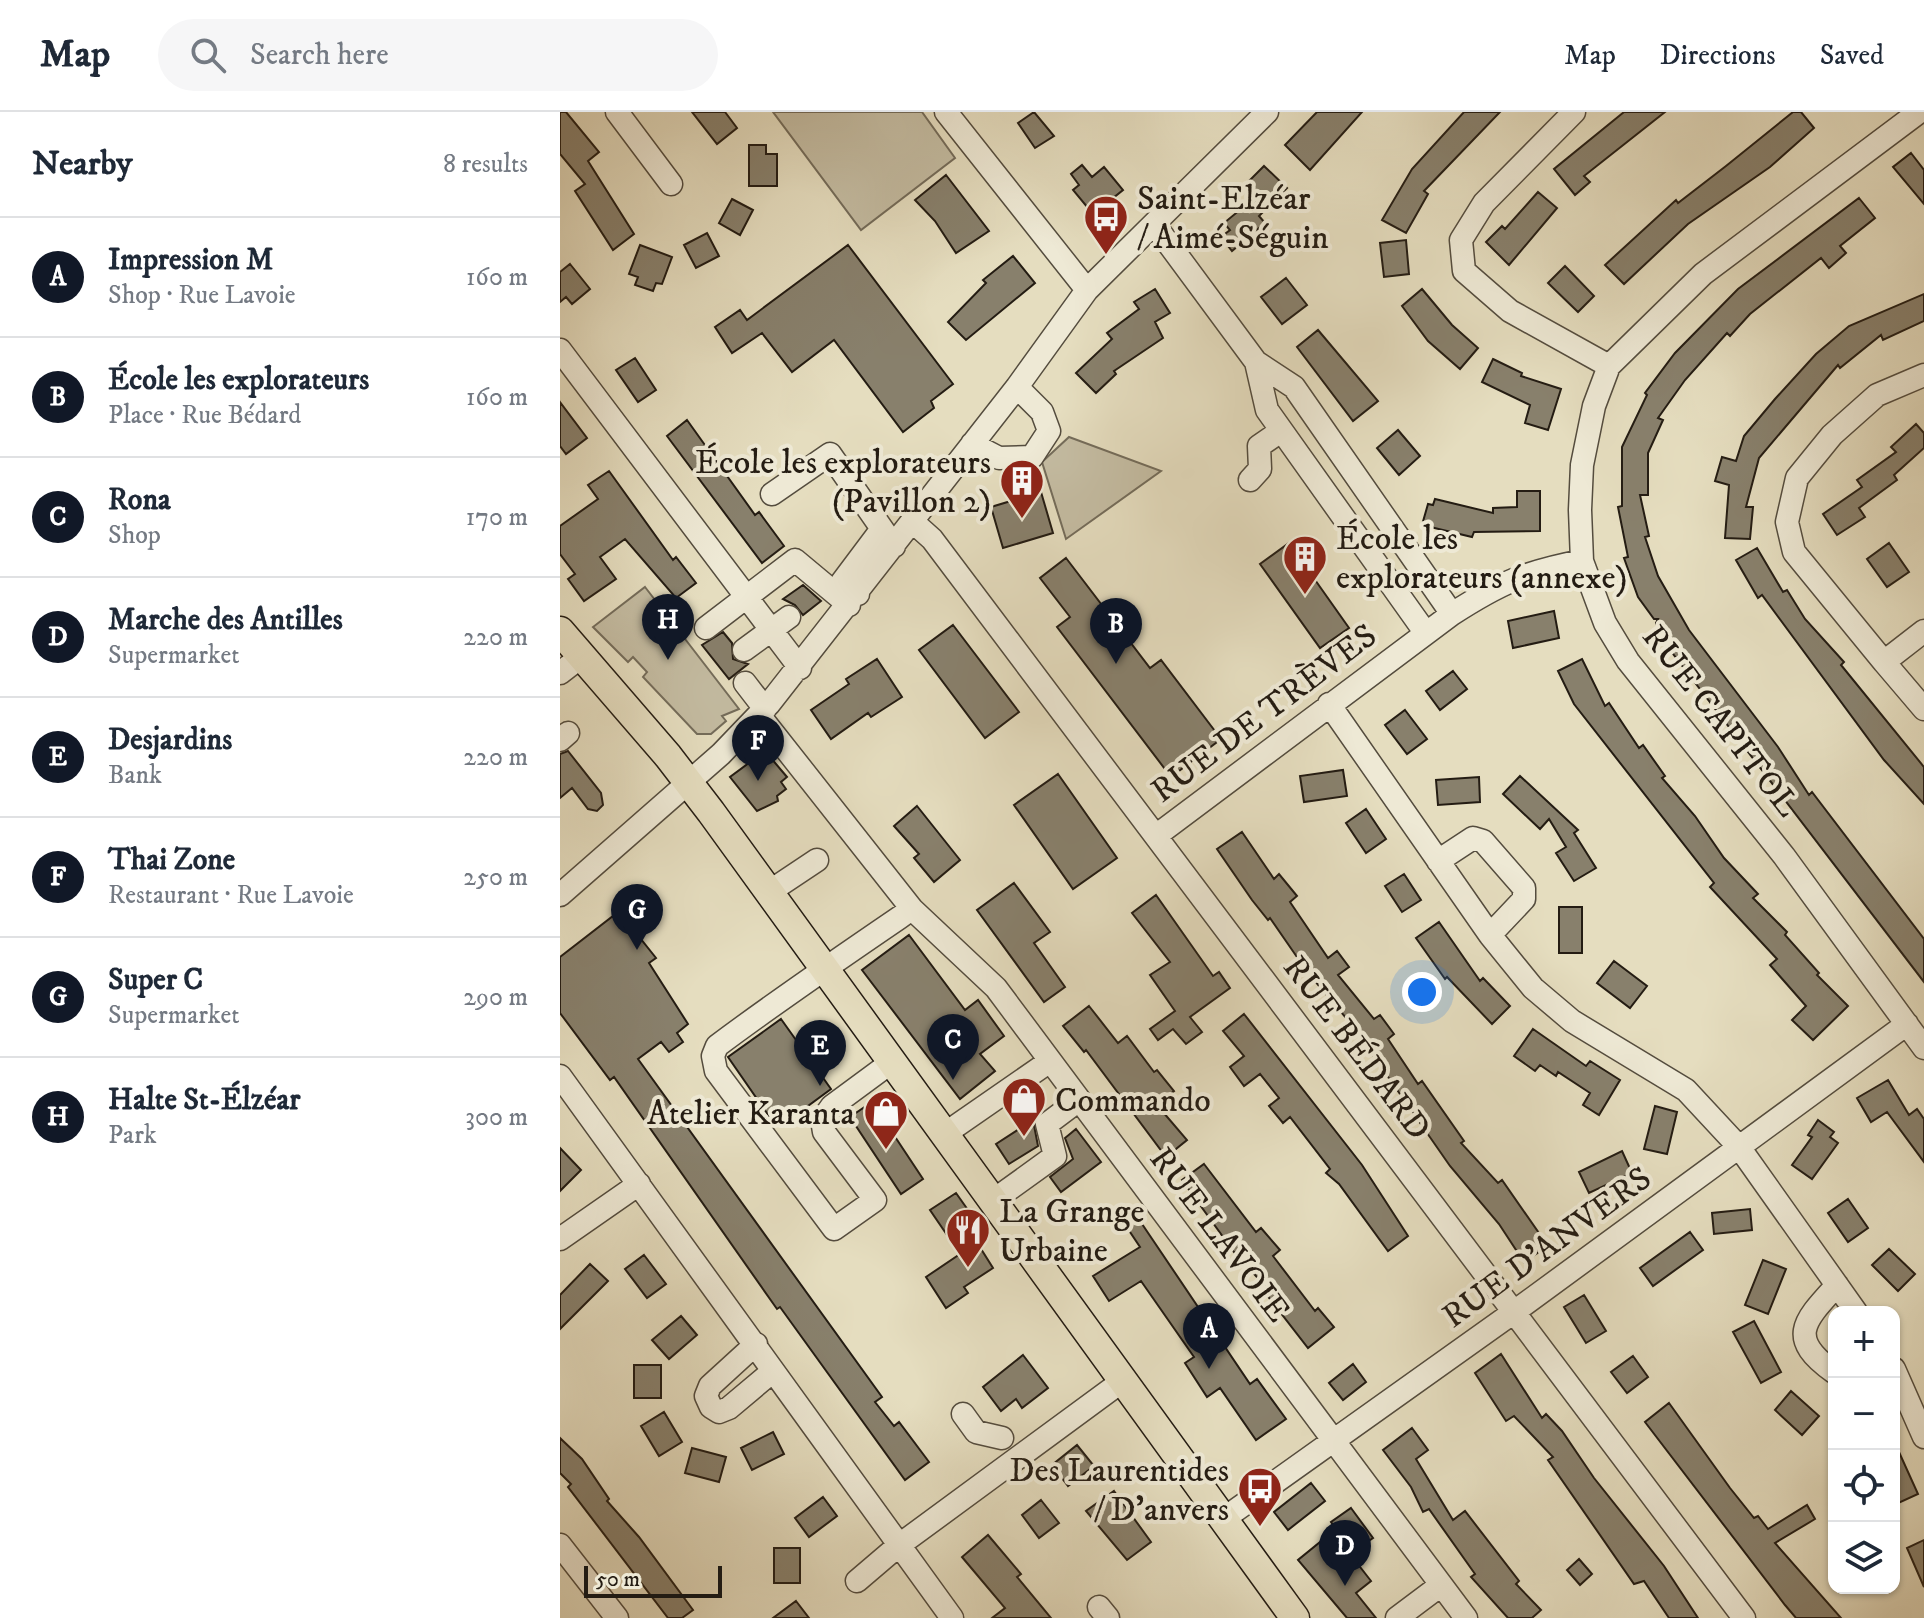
<!DOCTYPE html>
<meta charset="utf-8">
<style>
body{margin:0;font-family:"IM FELL DW Pica",serif;background:#f6f6f7;color:#1f2937}
.controls{position:absolute;right:24px;bottom:24px;display:grid;overflow:hidden;border-radius:16px;box-shadow:0 2px 6px #0004}
.controls button{width:72px;height:72px;display:grid;place-items:center;padding:0;border:0;border-bottom:2px solid #e0e1e3;background:#fff;color:#1f2937;font:40px sans-serif}
.scale{position:absolute;left:24px;bottom:20px;width:138px;box-sizing:border-box;padding-left:8px;border:4px solid #241c13;border-top:0;font-size:22px;line-height:28px;white-space:nowrap;color:#241c13;-webkit-text-stroke:6px #eee9d5;paint-order:stroke}
.you{position:absolute;left:862px;top:880px;width:28px;height:28px;margin:-20px;border:6px solid #fff;border-radius:50%;background:#1a73e8;box-shadow:0 0 0 12px #1a73e833}
.badge{display:grid;place-items:center;width:52px;height:52px;border-radius:50%;background:#111827;color:#fff;font-size:26px;font-weight:700}
.pin{position:absolute;translate:-50% -66px;filter:drop-shadow(0 2px 4px #0008)}
.pin::after{content:'';position:absolute;top:42px;width:28px;height:24px;background:inherit;clip-path:polygon(0 0,100% 0,50% 100%)}
.list{margin:0;padding:0;list-style:none}
h2{display:flex;justify-content:space-between;align-items:center;height:104px;margin:0;padding:0 32px;font-size:34px}
h2 small{font-size:26px;font-weight:400;color:#747a83}
.list li{display:grid;grid-template-columns:52px 1fr auto;gap:24px;align-items:center;box-sizing:border-box;height:120px;padding:0 32px;border-top:2px solid #e0e1e3}
.list b{display:block;font-size:30px;white-space:nowrap}
.list p{margin:0;font-size:26px;white-space:nowrap;color:#747a83}
.list em{font-size:26px;font-style:normal;color:#747a83}
.icon{flex:none;width:44px;height:44px;fill:none;stroke:currentColor;stroke-width:2;stroke-linecap:round;stroke-linejoin:round}
.map{position:relative;flex:none;width:1364px;height:1506px;overflow:hidden}
header{display:flex;align-items:center;gap:48px;box-sizing:border-box;height:112px;padding:0 40px;background:#fff;border-bottom:2px solid #e0e1e3}
header strong{font-size:38px}
nav{display:flex;gap:44px;margin-inline-start:auto;font-size:28px}
.search{width:560px;height:72px;background:#f6f6f7;display:flex;align-items:center;gap:20px;box-sizing:border-box;padding:0 28px;border-radius:44px;color:#747a83;font-size:30px}
main{display:flex}
aside{flex:1;background:#fff}
.map>svg:first-child{display:block}
.green{fill:#c4bca2;stroke:#746c5a;stroke-width:2}
.building{fill:#88806c;stroke:#241c13;stroke-width:2}
.lines{fill:none;stroke-linecap:round;stroke-linejoin:round}
.minor-casing{stroke:#544c3e;stroke-width:25}
.major-casing{stroke:#241c13;stroke-width:31}
.minor{stroke:#eee9d5;stroke-width:22}
.major{stroke:#e5ddbf;stroke-width:28}
.labels{text-anchor:middle;stroke-width:8;stroke-linejoin:round;paint-order:stroke}
.poi-label{font-size:34px;fill:#241c13;stroke:#eee9d5;text-anchor:start}
.street-label{font-size:34px;fill:#241c13;stroke:#eee9d5}
</style>
<header>
<strong>Map</strong>
<div class="search"><svg class="icon" aria-label="search" viewBox="0 0 24 24"><circle cx="10" cy="10" r="6"/><path d="M15 15l6 6"/></svg>Search here</div>
<nav><a>Map</a><a>Directions</a><a>Saved</a></nav>
</header>
<main>
<aside>
<h2>Nearby<small>8 results</small></h2>
<ul class="list">
<li><span class="badge">A</span><div><b>Impression M</b><p>Shop · Rue Lavoie</p></div><em>160 m</em></li>
<li><span class="badge">B</span><div><b>École les explorateurs</b><p>Place · Rue Bédard</p></div><em>160 m</em></li>
<li><span class="badge">C</span><div><b>Rona</b><p>Shop</p></div><em>170 m</em></li>
<li><span class="badge">D</span><div><b>Marche des Antilles</b><p>Supermarket</p></div><em>220 m</em></li>
<li><span class="badge">E</span><div><b>Desjardins</b><p>Bank</p></div><em>220 m</em></li>
<li><span class="badge">F</span><div><b>Thai Zone</b><p>Restaurant · Rue Lavoie</p></div><em>250 m</em></li>
<li><span class="badge">G</span><div><b>Super C</b><p>Supermarket</p></div><em>290 m</em></li>
<li><span class="badge">H</span><div><b>Halte St-Élzéar</b><p>Park</p></div><em>300 m</em></li>
</ul>
</aside>
<div class="map">
<svg width="1364" height="1506" viewBox="0 0 1364 1506">
<rect width="100%" height="100%" fill="#e5ddbf"/>
<filter id="stains"><feTurbulence type="fractalNoise" baseFrequency=".0025" numOctaves="4"/><feColorMatrix values="0 0 0 0 .2 0 0 0 0 .09 0 0 0 0 .02 0 0 0 .5 -.17"/></filter>
<radialGradient id="worn" r=".72"><stop offset=".6" stop-color="#630" stop-opacity="0"/><stop offset="1" stop-color="#630" stop-opacity=".3"/></radialGradient>
<path class="green" d="M213,0H362L395,46L301,118Z
M509,325L601,359L506,427L482,350Z
M85,475L179,597L162,604L166,609L151,622H137L83,565L87,560L73,545L68,550L33,515Z"/>
<path class="building" d="M0,0H6L39,40L28,49L74,122L53,138L15,79L25,72L0,42Z
M132,0H165L177,16L157,32Z
M474,0L494,24L475,36L458,11Z
M757,0H802L750,58L725,33Z
M904,0H940L864,79L868,82L846,121L822,108L852,57Z
M1064,0H1105L1024,64L1030,70L1015,83L994,57Z
M1233,0H1241L1254,16L1210,55L1128,112L1064,172L1045,153L1116,88L1118,91L1166,54Z
M189,33H206V42H217V74H189Z
M1351,41L1364,58V92L1333,55Z
M522,53L532,65L544,55L563,78L533,102L513,78L519,73L511,62Z
M704,54L727,76L699,104L705,111L672,139L661,125L670,118L664,111L698,83L687,71Z
M386,63L429,119L396,141L375,109L355,88Z
M978,80L997,96L949,153L926,130L942,114L945,117Z
M1299,86L1315,106L1280,134L1286,141L1269,156L1261,146L1190,202L1170,224L1167,221L1125,268L1098,306L1103,308L1088,341V383H1080L1089,424L1085,425L1098,464L1129,518L1218,635L1249,683L1252,680L1364,827V870L1107,534L1096,511L1098,507H1094L1078,485L1064,446L1068,445L1058,395L1062,394V335L1087,283L1085,281L1115,241L1178,177Z
M172,87L193,98L180,123L159,111Z
M147,121L159,144L136,156L124,133Z
M846,128L849,162L824,165L820,131Z
M80,133L112,145L102,172L96,171L93,179L75,173L78,165L69,162Z
M288,133L393,272L371,289L374,296L343,320L274,228L232,260L202,221L172,241L155,215L180,198L187,208Z
M453,144L475,171L406,228L388,210L426,171L423,168Z
M10,152L30,177L12,192L6,185L0,190V160Z
M1005,154L1034,184L1018,200L988,171Z
M726,166L747,193L722,212L701,185Z
M595,177L610,201L595,210L603,226L554,259L556,262L536,281L516,261L552,227L547,221L579,197L574,190Z
M862,177L892,213L918,236L900,257L868,229L842,194Z
M1364,182V209L1323,228L1321,223L1280,256L1278,253L1199,346L1186,395H1193L1190,427L1165,426L1169,373L1155,369L1162,345L1176,349L1184,324L1215,287L1256,242L1289,214Z
M758,218L818,289L793,309L737,235Z
M75,246L96,278L78,290L56,258Z
M933,247L962,261L961,264L1001,277L988,318L965,311L970,293L922,270Z
M0,290L27,326L6,342L0,334Z
M127,308L195,403L199,400L224,434L202,451L107,324Z
M1356,312L1364,321V336L1334,363L1337,368L1299,396L1305,405L1277,423L1263,402L1302,375L1297,368L1336,340L1331,335Z
M838,318L860,344L839,363L817,336Z
M49,359L113,448L116,445L136,471L116,486L65,427L40,445L56,467L24,489L8,467L15,462L0,442V414L38,387L28,373Z
M957,379H980V419L914,420L912,425L862,413L868,392L873,393L875,387L933,401V396L957,395Z
M481,380L493,421L443,436L431,395Z
M729,431L789,516L760,536L700,452Z
M1329,431L1349,460L1327,475L1307,447Z
M1197,436L1223,480L1227,478L1245,507L1284,550L1281,553L1364,655V692L1324,648L1202,483L1198,486L1176,448Z
M506,446L590,556L601,548L661,627L611,665L497,515L510,505L480,466Z
M243,473L261,489L243,503L235,493L223,487Z
M117,487L127,498L117,507L107,497Z
M994,499L999,526L953,536L948,509Z
M393,513L459,600L425,626L359,538Z
M163,520L172,531L173,547L188,552L169,567L142,533Z
M317,547L342,585L311,605L308,601L271,627L251,598L289,572L286,567Z
M1022,547L1045,594L1049,591L1079,636L1083,633L1105,664L1102,666L1135,704L1164,746L1198,782L1193,786L1227,820L1225,823L1259,861L1257,863L1288,894L1253,928L1232,908L1246,894L1210,853L1217,847L1150,775L1154,771L1014,592L998,559Z
M893,559L907,577L880,598L866,579Z
M845,598L867,627L847,642L825,613Z
M8,639L41,681L43,693L37,699L28,697L12,676L0,686V642Z
M205,639L227,665L221,670L226,677L217,684L218,689L197,699L170,665Z
M783,658L787,684L744,690L740,664Z
M498,662L557,746L513,777L454,693Z
M960,664L1018,718L1014,721L1036,756L1014,769L996,741L1006,735L989,707L980,717L943,682Z
M919,665L920,690L878,693L876,668Z
M357,694L400,748L374,770L354,746L359,742L334,714Z
M806,697L826,727L806,741L786,711Z
M682,720L714,767L719,762L737,784L730,790L768,846L777,839L789,855L778,863L814,907L820,903L834,922L828,927L858,972L862,969L904,1029L901,1031L938,1071L942,1068L988,1134L964,1150L939,1112L890,1054L792,913L748,861L710,806L708,808L692,788L657,737Z
M844,762L861,788L842,800L825,774Z
M454,771L490,820L474,831L505,875L484,890L417,798Z
M596,783L653,864L659,860L670,876L630,905L642,920L626,932L613,917L598,928L590,917L615,899L590,863L610,850L572,801Z
M999,795H1022V841H999Z
M53,804L58,811L64,806L96,846L89,851L128,912L117,921L123,930L109,940L101,930L78,947L322,1285L315,1290L334,1314L339,1310L369,1350L345,1368L220,1195L217,1197L54,965L50,968L0,901V845Z
M879,810L920,869L923,866L950,894L932,912L887,865L885,867L856,826Z
M349,823L405,898L418,888L444,924L420,942L435,959L400,987L302,858Z
M1054,849L1087,874L1070,896L1037,871Z
M529,894L558,931L567,924L594,960L597,958L614,979L597,993L627,1028L606,1045L526,938L524,940L503,914Z
M684,902L802,1053L848,1124L828,1139L779,1072L766,1061L770,1057L730,1005L723,1011L709,994L719,986L700,962L684,974L670,955L684,944L663,919Z
M221,907L271,977L222,1013L218,1007L213,1010L168,945Z
M973,917L1026,954L1030,949L1060,968L1039,1003L1023,993L1030,981L998,960L996,964L980,953L975,959L954,944Z
M1328,968L1349,1003L1357,997L1364,1007V1050L1327,1000L1311,1010L1297,986Z
M312,990L363,1067L341,1082L290,1005Z
M1095,994L1117,1000L1107,1042L1084,1037Z
M473,1008L478,1034L449,1052L436,1032Z
M1258,1008L1274,1020L1270,1025L1278,1031L1252,1067L1232,1053L1252,1025L1248,1023Z
M516,1017L541,1050L501,1080L490,1065L513,1047L505,1026Z
M0,1036L21,1058L0,1079Z
M1062,1039L1072,1061L1029,1081L1019,1060Z
M644,1052L696,1120L701,1116L720,1138L713,1144L755,1199L758,1196L774,1215L748,1236L703,1178L706,1175L674,1140L622,1068Z
M396,1081L420,1115L411,1121L433,1156L404,1175L408,1181L386,1196L366,1165L400,1142L370,1098Z
M1288,1087L1308,1116L1288,1130L1268,1101Z
M1190,1097L1192,1118L1154,1122L1152,1101Z
M578,1106L690,1272L697,1267L726,1307L696,1328L660,1276L647,1285L625,1251L634,1245L581,1169L549,1189L533,1164L580,1135L566,1114Z
M1130,1120L1143,1138L1093,1174L1080,1156Z
M1329,1137L1355,1162L1338,1179L1312,1153Z
M84,1143L106,1172L87,1186L65,1157Z
M1203,1148L1226,1157L1208,1202L1185,1193Z
M30,1152L48,1169L0,1217V1183Z
M1024,1183L1046,1219L1026,1231L1004,1195Z
M121,1204L137,1223L109,1247L92,1228Z
M1194,1209L1221,1260L1201,1271L1173,1220Z
M941,1242L982,1306L986,1302L1002,1319L1034,1366L1104,1454L1138,1506H1109L1084,1469L1074,1472L988,1348L993,1345L954,1304L946,1309L915,1261Z
M463,1243L488,1276L462,1296L456,1287L441,1299L423,1275Z
M1073,1244L1088,1265L1067,1281L1051,1260Z
M793,1252L806,1270L783,1288L769,1271Z
M74,1253H101V1286H74Z
M1231,1279L1259,1304L1242,1323L1215,1298Z
M1109,1291L1170,1376L1194,1406L1198,1404L1208,1417L1247,1393L1255,1407L1215,1431L1281,1506H1236L1225,1493L1085,1310Z
M104,1300L122,1330L99,1344L81,1314Z
M852,1316L868,1338L856,1347L893,1408L905,1399L959,1469L956,1472L981,1498L972,1506H948L911,1465L915,1462L869,1397L863,1400L851,1375L823,1338Z
M213,1320L224,1342L192,1358L181,1336Z
M0,1326L22,1347L49,1387L47,1389L79,1425L133,1498L122,1506H108L8,1375L11,1372L0,1361Z
M1334,1329L1358,1382L1334,1393Z
M517,1333L534,1354L508,1374L492,1353Z
M132,1336L166,1345L159,1370L125,1361Z
M751,1371L765,1389L728,1418L714,1400Z
M554,1379L591,1430L567,1448L526,1399Z
M263,1385L277,1404L249,1425L235,1406Z
M481,1388L499,1411L479,1426L462,1403Z
M791,1396L813,1426L790,1442L811,1469L796,1481L816,1506H787L738,1448L776,1417L771,1410Z
M428,1423L461,1462L457,1465L491,1506H432L445,1496L402,1445Z
M1364,1428V1475L1347,1436Z
M214,1436H240V1471H214Z
M1019,1447L1032,1462L1020,1473L1007,1458Z
M236,1489L249,1506H213Z"/>
<g class="lines">
<g class="minor-casing">
<path id="minor" d="M57,0L111,72
M386,0L527,178
M1014,0L924,91L901,128L904,159L950,199L1049,254
M1359,0L1143,162L1049,254L1034,294L1022,353L1020,398L1022,449L1045,511L1068,549L1224,744L1364,936
M594,112L696,250L734,275L892,502
M0,238L240,556
M696,250L707,298L865,520
M1364,263L1317,283L1272,323L1237,366L1227,410L1234,440L1324,550L1364,519
M412,332L439,346L472,345L489,319L482,300L457,275
M690,368L700,357L699,334L721,319
M212,382L270,342L334,434
M353,410L372,427L1184,1506
M298,482L282,470L321,418
M146,516L235,448L289,493
M184,538L229,505
M1324,550L1364,597
M0,561L22,544
M185,571L205,597
M769,592L930,823L973,876L1012,909L1126,978L1179,1035L1296,1200
M199,603L352,797L436,876L906,1506
M0,628L8,621
M597,723L892,502C940,471 965,460 1022,449
M878,749L913,726L923,729L964,776V787L930,823
M209,780L257,748
M0,783L161,642L209,592L457,275L527,178L707,0
M333,949L272,994L262,1008L264,1020L315,1088L274,1117L156,959L153,944L157,934C221,886 286,842 352,797
M0,964L392,1506
M386,1021L490,949
M434,1088L495,1044L487,1012L519,988
M0,1127L79,1072
M196,1232L150,1274L146,1284L151,1295L159,1300L169,1296L213,1259
M1334,1257L1364,1325
M1274,1260C1226,1226 1244,1209 1277,1173
M403,1302L416,1320L442,1326
M662,1408L954,1200L1347,912
M0,1433L57,1506
M297,1469L338,1434L561,1270
M539,1495L548,1506
M837,1506L881,1473"/>
</g>
<g class="major-casing">
<path id="major" d="M0,519L108,644L151,700L735,1506"/>
</g>
<use href="#minor" class="minor"/>
<use href="#major" class="major"/>
</g>
<defs>
<g id="bus-pin" transform="scale(2.3)"><path d="M0 17L-7.5 6A9.5 9.5 0 1 1 7.5 6Z" fill="#8f2418" stroke="#eee9d5"/><path d="M-5-6H5V4H4V6H2V4H-2V6H-4V4H-5ZM-3.5-4V0h7V-4ZM-3.5 1.2v1.5H-2V1.2ZM2 1.2v1.5H3.5V1.2Z" fill="#fff"/></g>
<g id="building-pin" transform="scale(2.3)"><path d="M0 17L-7.5 6A9.5 9.5 0 1 1 7.5 6Z" fill="#8f2418" stroke="#eee9d5"/><path d="M-4-6H4V6H1V3H-1V6H-4ZM-2.5-4.3h1.7v1.8h-1.7ZM.8-4.3h1.7v1.8H.8ZM-2.5-1h1.7V.8h-1.7ZM.8-1h1.7V.8H.8Z" fill="#fff"/></g>
<g id="shop-pin" transform="scale(2.3)"><path d="M0 17L-7.5 6A9.5 9.5 0 1 1 7.5 6Z" fill="#8f2418" stroke="#eee9d5"/><path d="M-5-2.5h2.3a2.7 3.5 0 0 1 5.4 0H5L5.5 6h-11ZM-1.5-2.5h3a1.5 2.3 0 0 0-3 0Z" fill="#fff"/></g>
<g id="restaurant-pin" transform="scale(2.3)"><path d="M0 17L-7.5 6A9.5 9.5 0 1 1 7.5 6Z" fill="#8f2418" stroke="#eee9d5"/><path d="M-5-6h1v4h1v-4h1v4h1v-4h1v5L-1.5 .5V6h-2V.5L-5-1ZM5-6V6H3V1.5H1.5Q1.5-4 5-6Z" fill="#fff"/></g>
</defs>
<g fill-rule="evenodd">
<use href="#bus-pin" x="546" y="105"/>
<use href="#building-pin" x="462" y="369"/>
<use href="#building-pin" x="745" y="445"/>
<use href="#shop-pin" x="464" y="987"/>
<use href="#shop-pin" x="326" y="1000"/>
<use href="#restaurant-pin" x="408" y="1118"/>
<use href="#bus-pin" x="700" y="1377"/>
</g>
<g class="labels">
<g class="poi-label">
<text x="577" y="97">Saint-Elzéar<tspan x="577" dy="39">/ Aimé-Séguin</tspan></text>
<text x="431" y="361" text-anchor="end">École les explorateurs<tspan x="431" dy="39">(Pavillon 2)</tspan></text>
<text x="776" y="437">École les<tspan x="776" dy="39">explorateurs (annexe)</tspan></text>
<text x="495" y="999">Commando</text>
<text x="295" y="1012" text-anchor="end">Atelier Karanta</text>
<text x="439" y="1110">La Grange<tspan x="439" dy="39">Urbaine</tspan></text>
<text x="669" y="1369" text-anchor="end">Des Laurentides<tspan x="669" dy="39">/ D'anvers</tspan></text>
</g>
<g class="street-label">
<text transform="translate(703 600) rotate(-37)" y="12">RUE DE TRÈVES</text>
<text transform="translate(1162 608) rotate(52)" y="12">RUE CAPITOL</text>
<text transform="translate(798 935) rotate(53)" y="12">RUE BÉDARD</text>
<text transform="translate(661 1122) rotate(53)" y="12">RUE LAVOIE</text>
<text transform="translate(986 1134) rotate(-36)" y="12">RUE D'ANVERS</text>
</g>
</g>
<rect width="100%" height="100%" filter="url(#stains)"/>
<rect width="100%" height="100%" fill="url(#worn)"/>
</svg>
<div class="controls">
<button>+</button>
<button>−</button>
<button><svg class="icon" aria-label="locate" viewBox="0 0 24 24"><circle cx="12" cy="12" r="6"/><path d="M12 2v4M12 18v4M2 12h4M18 12h4"/></svg></button>
<button><svg class="icon" aria-label="layers" viewBox="0 0 24 24"><path d="M12 4l9 5-9 5-9-5zM3 14l9 5 9-5"/></svg></button>
</div>
<div class="scale">50 m</div>
<div class="you"></div>
<div class="pin badge" style="left:649px;top:1257px">A</div>
<div class="pin badge" style="left:556px;top:552px">B</div>
<div class="pin badge" style="left:393px;top:968px">C</div>
<div class="pin badge" style="left:785px;top:1474px">D</div>
<div class="pin badge" style="left:260px;top:974px">E</div>
<div class="pin badge" style="left:198px;top:669px">F</div>
<div class="pin badge" style="left:77px;top:838px">G</div>
<div class="pin badge" style="left:108px;top:548px">H</div>
</div>
</main>
